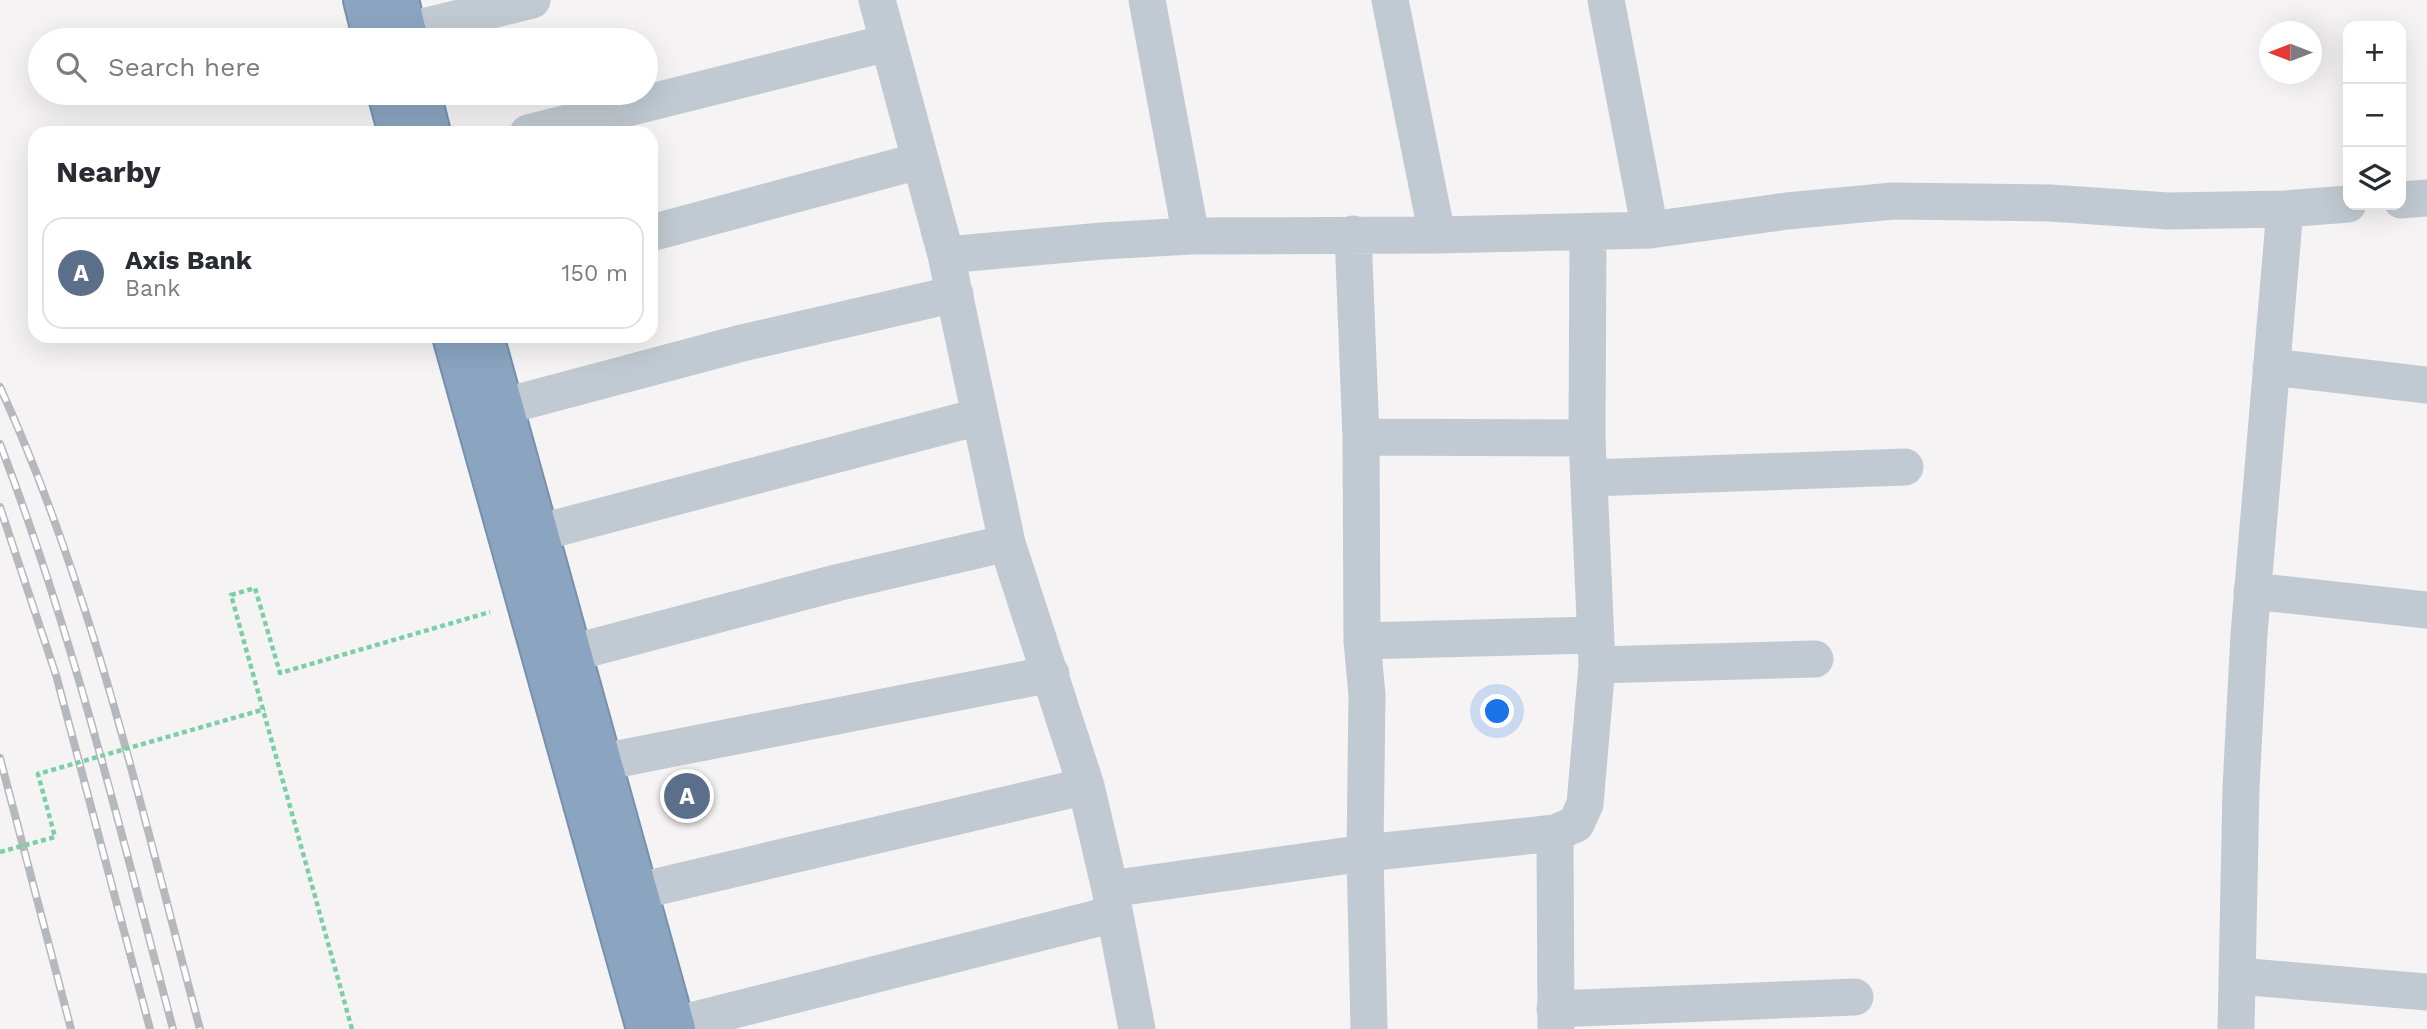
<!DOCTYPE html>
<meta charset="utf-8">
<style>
body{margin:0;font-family:"Work Sans",sans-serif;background:#f2f2f3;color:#2b2b33}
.controls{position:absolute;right:21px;top:21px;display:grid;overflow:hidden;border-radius:14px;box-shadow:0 7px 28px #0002}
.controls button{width:63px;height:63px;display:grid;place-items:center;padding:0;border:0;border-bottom:2px solid #e1e1e2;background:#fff;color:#2b2b33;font:35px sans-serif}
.compass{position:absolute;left:2259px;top:21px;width:63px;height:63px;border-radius:50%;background:#fff;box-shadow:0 7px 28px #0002;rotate:270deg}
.you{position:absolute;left:1498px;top:712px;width:24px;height:24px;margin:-18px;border:5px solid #fff;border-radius:50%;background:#1a73e8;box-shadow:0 0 0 10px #1a73e833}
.badge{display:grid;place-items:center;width:46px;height:46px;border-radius:50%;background:#0f766e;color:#fff;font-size:23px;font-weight:700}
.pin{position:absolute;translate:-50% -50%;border:4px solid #fff;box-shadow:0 2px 7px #0006}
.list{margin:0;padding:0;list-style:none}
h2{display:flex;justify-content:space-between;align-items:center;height:91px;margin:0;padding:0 28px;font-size:30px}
h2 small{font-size:23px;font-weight:400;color:#7c7c81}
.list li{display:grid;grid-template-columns:46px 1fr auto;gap:21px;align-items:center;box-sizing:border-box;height:112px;margin:0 14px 14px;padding:0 14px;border:2px solid #e1e1e2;border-radius:21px}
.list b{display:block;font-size:26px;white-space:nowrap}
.list p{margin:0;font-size:23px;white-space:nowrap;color:#7c7c81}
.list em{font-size:23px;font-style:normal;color:#7c7c81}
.icon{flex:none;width:38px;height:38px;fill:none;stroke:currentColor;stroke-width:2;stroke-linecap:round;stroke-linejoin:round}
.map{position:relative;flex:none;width:2427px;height:1029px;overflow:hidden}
.search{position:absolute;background:#fff;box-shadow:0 7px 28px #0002;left:28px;top:28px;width:630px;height:77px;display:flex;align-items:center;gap:18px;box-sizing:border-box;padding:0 24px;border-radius:38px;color:#7c7c81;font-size:26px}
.panel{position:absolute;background:#fff;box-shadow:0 7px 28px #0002;left:28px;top:126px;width:630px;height:217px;border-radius:21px}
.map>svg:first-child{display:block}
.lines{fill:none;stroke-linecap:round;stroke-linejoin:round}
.highway-casing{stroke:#7690ad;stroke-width:42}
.path{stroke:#7ad0a6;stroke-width:4.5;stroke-dasharray:5 3.5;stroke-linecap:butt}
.street{stroke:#c1cad2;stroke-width:37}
.highway{stroke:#8ba5c1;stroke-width:38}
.rail-casing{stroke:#b5b8bd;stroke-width:8}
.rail{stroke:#fff;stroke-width:5;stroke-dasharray:16;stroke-linecap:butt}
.path-bridge{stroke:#7ad0a6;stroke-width:4.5;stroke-dasharray:5 3.5;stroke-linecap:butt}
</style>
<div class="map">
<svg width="2427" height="1029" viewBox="0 0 2427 1029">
<rect width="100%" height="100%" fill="#f5f3f3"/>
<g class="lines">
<g class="highway-casing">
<path id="highway" d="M363,0L373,40
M399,0L409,40
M387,93L398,133
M421,93L431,133
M452,336L646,1029
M484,336L676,1029"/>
</g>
<path class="path" d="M352,1029L231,595L255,588L280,673L490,612"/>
<path class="street" d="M877,0L946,255L1007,543L1086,786L1110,889L1137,1029
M1147,0L1191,236
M1390,0L1437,235
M1606,0L1650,230
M407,31L532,0
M528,133L887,43
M2401,200L2427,198
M651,233L919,161
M1353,234L1361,437L1362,641L1367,695L1365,853L1369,1029
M946,255L1102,241L1191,236L1437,235L1650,230L1787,211L1893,201L2050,203L2168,211L2285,209L2348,204
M2271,367L2427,385
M502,407L742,343L955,294
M1361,437L1587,438
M1590,478L1905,467
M538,533L978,417
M2252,591L2427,610
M1362,641L1593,635
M572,653L836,583L1007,543
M1597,665L1815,659
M603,762L1051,674
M1555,833L1556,1029
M1110,889L1365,853L1555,833L1576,824L1585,804L1597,665L1587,438L1588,232
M639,891L1086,786
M2238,976L2427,992
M1555,1009L1855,997
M675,1025L1114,914
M2236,1029L2241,788L2249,634L2285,209"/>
<use href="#highway" class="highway"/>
<g class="rail-casing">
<path id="rail" d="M0,387C93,591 142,812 200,1029
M0,444C73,634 121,832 173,1029
M0,507L56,675L150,1029
M0,758L71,1029"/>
</g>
<use href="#rail" class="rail"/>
<path class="path-bridge" d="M0,852L55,837L38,774L265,709"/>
</g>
</svg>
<div class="controls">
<button>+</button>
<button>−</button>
<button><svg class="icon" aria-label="layers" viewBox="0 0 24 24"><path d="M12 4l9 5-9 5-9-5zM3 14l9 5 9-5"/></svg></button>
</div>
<svg class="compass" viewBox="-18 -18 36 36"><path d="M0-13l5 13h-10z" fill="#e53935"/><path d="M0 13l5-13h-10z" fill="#7c7c81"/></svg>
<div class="you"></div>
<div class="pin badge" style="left:687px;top:796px;background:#5c6f8a">A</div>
<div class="search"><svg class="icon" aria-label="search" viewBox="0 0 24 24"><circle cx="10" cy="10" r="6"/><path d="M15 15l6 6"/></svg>Search here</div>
<section class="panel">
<h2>Nearby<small></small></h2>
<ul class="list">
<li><span class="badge" style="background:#5c6f8a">A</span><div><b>Axis Bank</b><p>Bank</p></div><em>150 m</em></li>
</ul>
</section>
</div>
